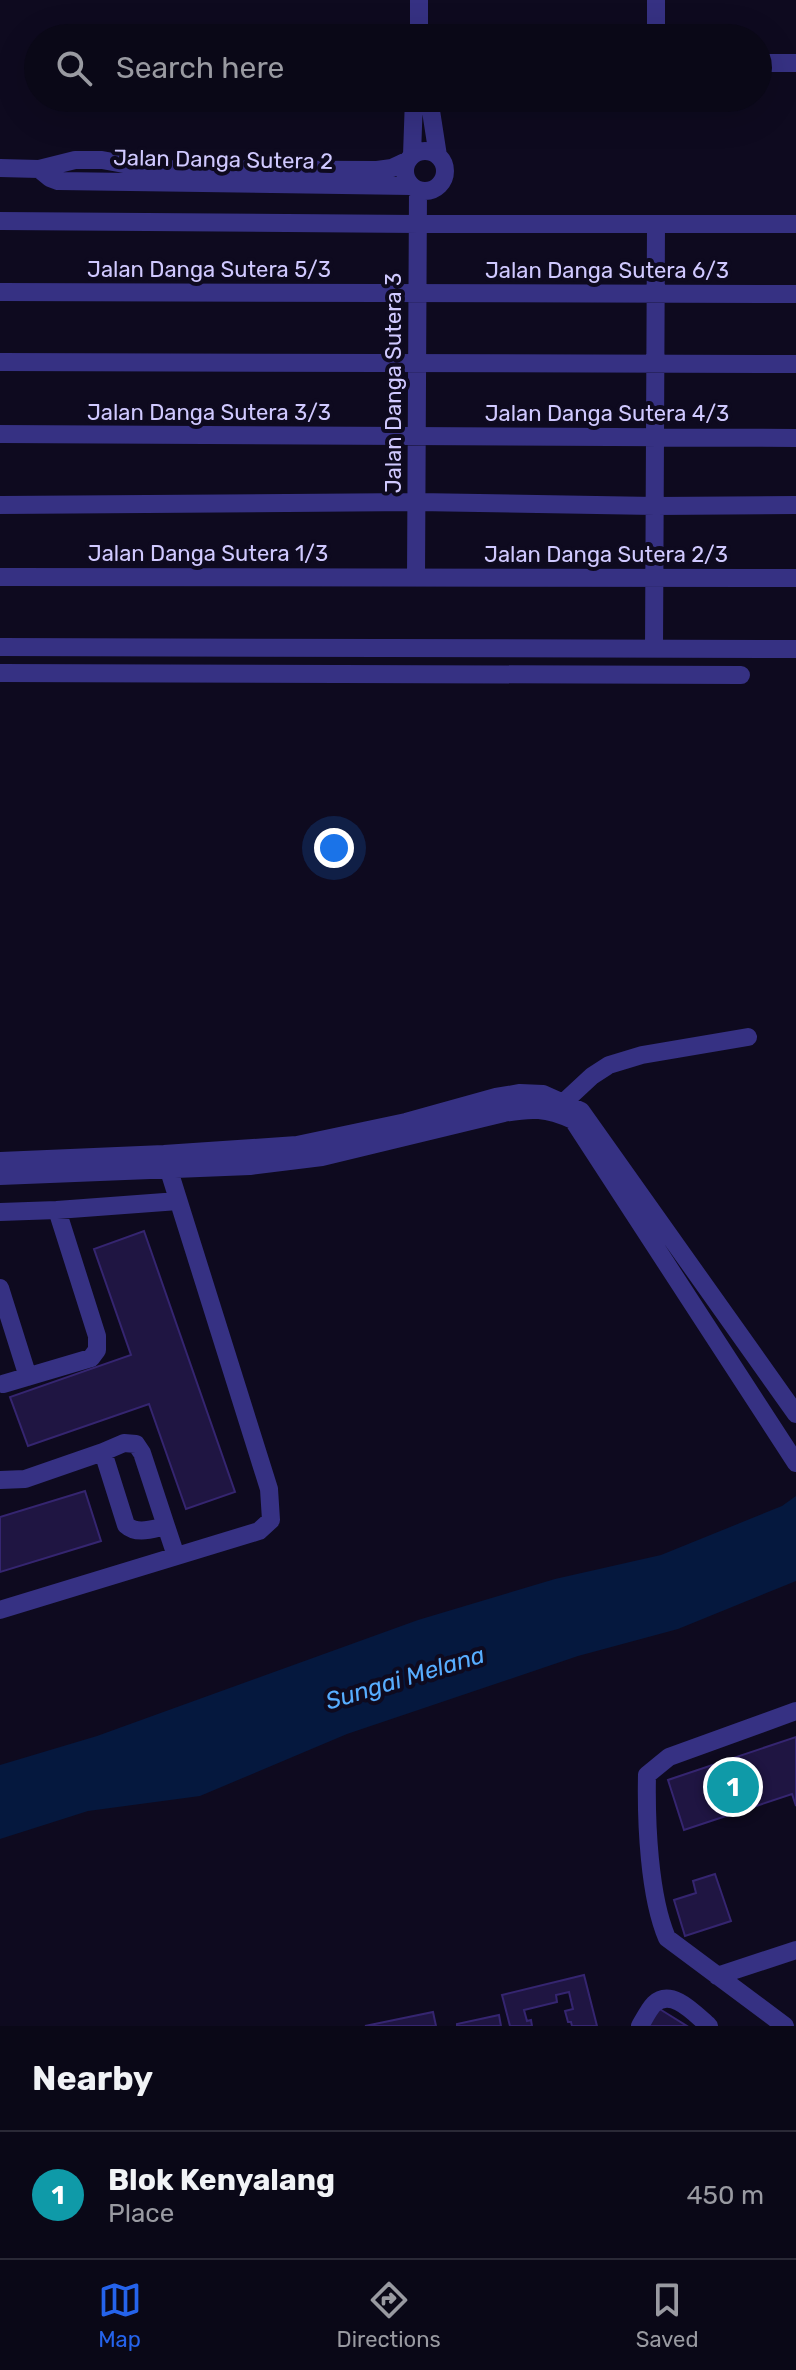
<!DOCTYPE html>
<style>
body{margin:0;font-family:Rubik,sans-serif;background:#181624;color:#f1f3f6}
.you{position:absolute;left:334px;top:848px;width:28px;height:28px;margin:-20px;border:6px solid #fff;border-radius:50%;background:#1a73e8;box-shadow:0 0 0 12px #1a73e833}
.badge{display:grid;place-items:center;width:52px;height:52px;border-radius:50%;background:#2563eb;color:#fff;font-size:26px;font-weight:700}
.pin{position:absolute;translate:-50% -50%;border:4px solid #fff;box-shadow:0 2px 8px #0006}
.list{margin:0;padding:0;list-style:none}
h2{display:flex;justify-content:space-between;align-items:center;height:104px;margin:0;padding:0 32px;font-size:34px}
h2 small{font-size:26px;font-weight:400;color:#999aa1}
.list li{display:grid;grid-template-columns:52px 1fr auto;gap:24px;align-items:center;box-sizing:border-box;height:128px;padding:0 32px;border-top:2px solid #2a2936}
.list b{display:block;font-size:30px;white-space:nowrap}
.list p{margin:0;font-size:26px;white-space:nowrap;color:#999aa1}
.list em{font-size:26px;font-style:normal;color:#999aa1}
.icon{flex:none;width:44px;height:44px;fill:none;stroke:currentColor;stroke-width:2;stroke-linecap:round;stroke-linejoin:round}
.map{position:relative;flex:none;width:796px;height:2026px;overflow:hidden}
.search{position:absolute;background:#0a0817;box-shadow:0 8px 32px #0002;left:24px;right:24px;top:24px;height:88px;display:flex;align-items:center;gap:20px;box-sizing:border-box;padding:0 28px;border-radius:44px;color:#999aa1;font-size:30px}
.sheet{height:232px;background:#0a0817}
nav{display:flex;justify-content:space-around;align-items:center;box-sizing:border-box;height:112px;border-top:2px solid #2a2936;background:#0a0817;font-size:22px;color:#999aa1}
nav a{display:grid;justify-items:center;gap:4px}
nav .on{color:#2563eb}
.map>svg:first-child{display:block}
.water{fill:#05183e}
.building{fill:#1f1542;stroke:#352570;stroke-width:2}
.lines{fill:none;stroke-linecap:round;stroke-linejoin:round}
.minor{stroke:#363183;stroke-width:18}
.labels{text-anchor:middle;stroke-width:8;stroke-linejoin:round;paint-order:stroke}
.street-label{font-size:22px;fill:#d0c9ff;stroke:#0e0a1f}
.water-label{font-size:24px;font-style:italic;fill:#57adff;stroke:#0e0a1f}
</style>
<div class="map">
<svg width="796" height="2026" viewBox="0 0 796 2026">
<rect width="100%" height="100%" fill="#0e0a1f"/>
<path class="water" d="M796,1496V1581L678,1629L578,1656L347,1734L200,1796L88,1811L0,1839V1765L97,1736L418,1620L555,1579L661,1555L782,1506Z"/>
<path class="building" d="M144,1231L235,1492L186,1509L149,1404L28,1446L10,1397L131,1355L94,1249Z
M85,1491L101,1541L0,1572V1517Z
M796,1737V1806L792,1794L684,1830L668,1780Z
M715,1874L731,1921L685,1936L674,1900L696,1893L693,1881Z
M584,1975L597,2026H572L571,2022H568L565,2011L573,2009L569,1992L556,1995L557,2002L524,2010L527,2021L531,2020L532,2026H510L502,1995Z
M658,2008L687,2026H647Z
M433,2012L436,2026H365Z
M499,2015L501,2026H457V2024Z"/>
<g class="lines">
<path class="minor" d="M419,0V38
M656,0V38
M758,63H796
M429,98L438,156
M405 171a20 20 0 1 1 40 0a20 20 0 1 1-40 0Z
M412,155L414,98
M0,168L39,169L75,160H102L151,169L377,170L392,168L407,161
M39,169L50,178L58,181L411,186
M0,221L417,224H796
M0,292L796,294
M0,362L796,364
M0,434L796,438
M0,505L417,502L655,506L796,505
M0,577L796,578
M416,577L418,190
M0,647L796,649
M654,649L656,225
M0,673L741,675
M564,1102L592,1076L609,1065L642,1055L748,1037
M0,1161L164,1154L297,1145L406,1122L496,1097L520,1093L543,1094L581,1111L796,1414
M0,1176L250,1166L322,1157L504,1113C532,1108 546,1108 573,1120L796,1463
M0,1212L57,1210
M0,1288L28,1377
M3,1384L91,1358L97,1350V1336L57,1210L178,1201
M103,1452L124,1443L136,1444L142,1453L166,1526
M0,1480L25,1479L103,1452L126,1525C137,1535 152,1529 166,1526L176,1556
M0,1610L259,1531L271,1520L269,1489L166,1161
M717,1976L796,1950
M640,2026C644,2019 649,2009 654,2004C672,1987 696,2015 709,2026
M785,2026L667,1938C649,1896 646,1822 647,1775L669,1757L796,1711"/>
</g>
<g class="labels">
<g class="street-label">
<text transform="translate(223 159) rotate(1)" y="8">Jalan Danga Sutera 2</text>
<text x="209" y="277">Jalan Danga Sutera 5/3</text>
<text x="607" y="278">Jalan Danga Sutera 6/3</text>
<text transform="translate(393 383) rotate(-90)" y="8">Jalan Danga Sutera 3</text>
<text x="209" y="420">Jalan Danga Sutera 3/3</text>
<text x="607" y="421">Jalan Danga Sutera 4/3</text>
<text x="208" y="561">Jalan Danga Sutera 1/3</text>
<text x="606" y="562">Jalan Danga Sutera 2/3</text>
</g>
<g class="water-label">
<text transform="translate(405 1678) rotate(-17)" y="8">Sungai Melana</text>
</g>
</g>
</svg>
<div class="you"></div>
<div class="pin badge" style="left:733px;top:1787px;background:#0f9aa8">1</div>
<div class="search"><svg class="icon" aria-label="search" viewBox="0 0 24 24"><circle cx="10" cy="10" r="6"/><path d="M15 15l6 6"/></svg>Search here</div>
</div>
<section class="sheet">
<h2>Nearby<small></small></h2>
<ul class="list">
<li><span class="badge" style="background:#0f9aa8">1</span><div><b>Blok Kenyalang</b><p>Place</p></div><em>450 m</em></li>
</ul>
</section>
<nav>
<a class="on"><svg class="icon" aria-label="map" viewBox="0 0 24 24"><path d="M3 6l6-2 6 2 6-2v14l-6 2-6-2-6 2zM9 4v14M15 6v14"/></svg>Map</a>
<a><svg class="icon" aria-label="directions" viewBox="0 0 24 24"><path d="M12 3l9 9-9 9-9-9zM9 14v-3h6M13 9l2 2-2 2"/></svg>Directions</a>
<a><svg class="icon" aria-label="saved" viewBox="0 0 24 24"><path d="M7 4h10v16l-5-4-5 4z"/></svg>Saved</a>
</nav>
